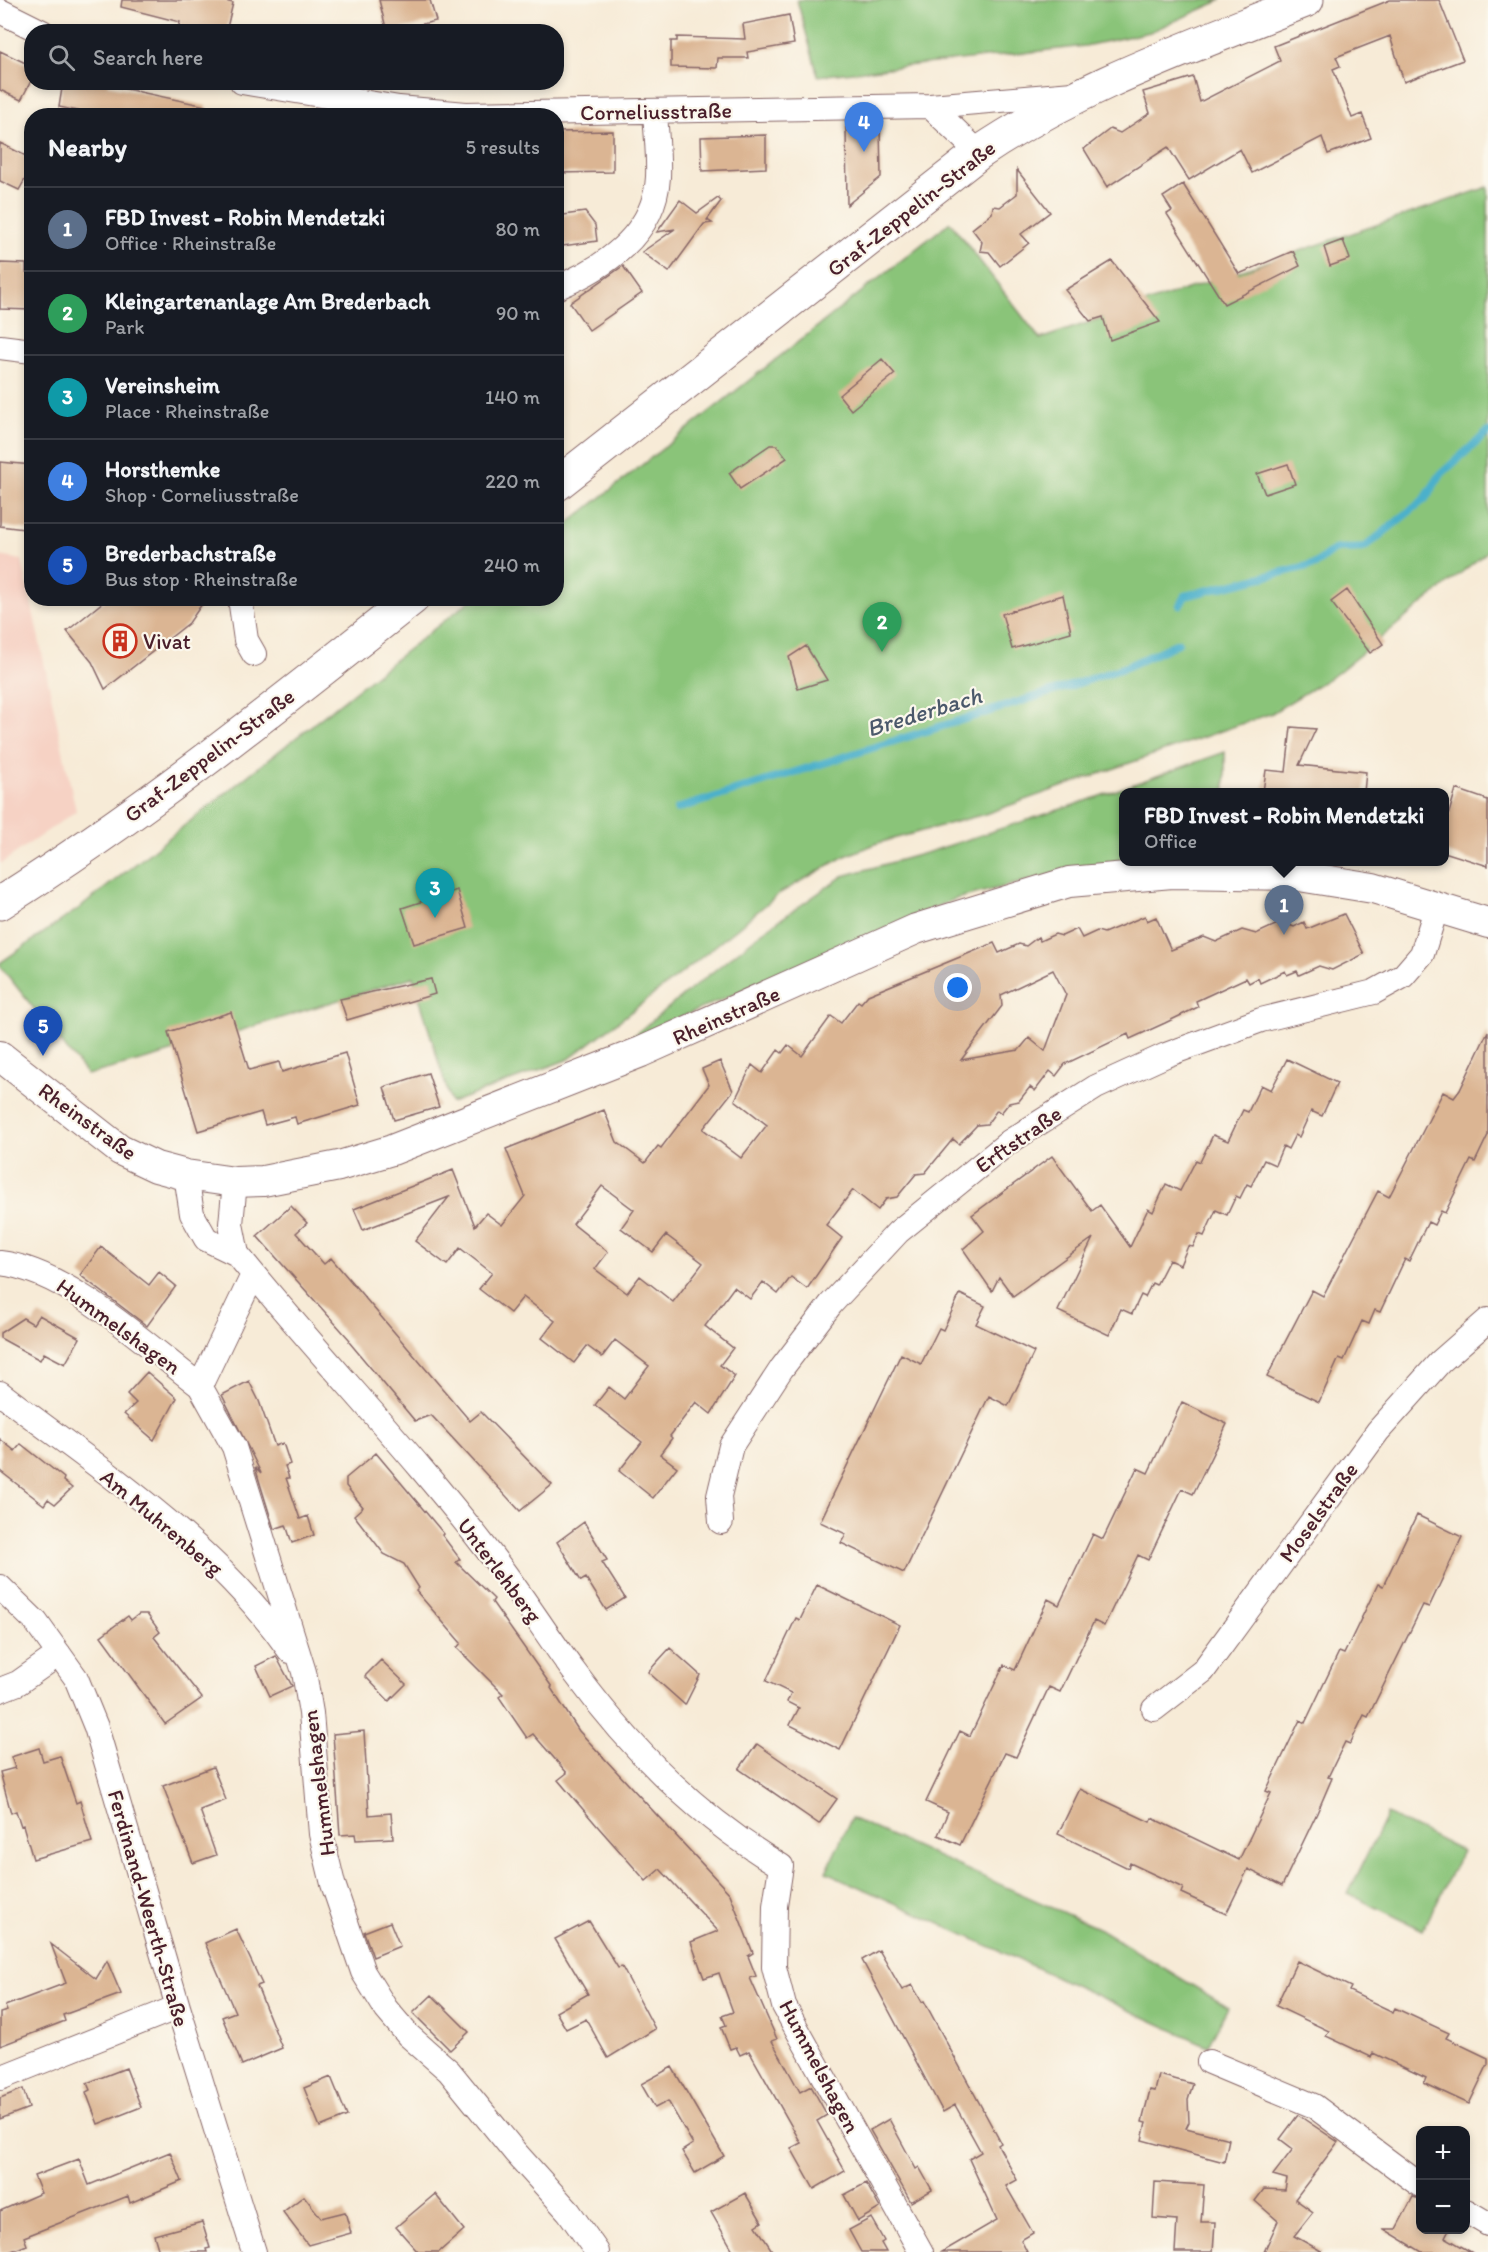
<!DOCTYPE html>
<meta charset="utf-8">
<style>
body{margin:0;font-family:Itim,sans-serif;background:#242831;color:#f1f3f6}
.controls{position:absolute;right:18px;bottom:18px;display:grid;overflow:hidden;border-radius:12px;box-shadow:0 3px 9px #0003}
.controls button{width:54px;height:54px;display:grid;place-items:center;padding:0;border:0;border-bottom:2px solid #363941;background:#171b24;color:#f1f3f6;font:30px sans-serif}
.you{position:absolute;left:958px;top:988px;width:21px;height:21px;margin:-15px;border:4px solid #fff;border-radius:50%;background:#1a73e8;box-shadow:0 0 0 9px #1a73e833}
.badge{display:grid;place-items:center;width:39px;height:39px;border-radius:50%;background:#c8321e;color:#fff;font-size:20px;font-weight:700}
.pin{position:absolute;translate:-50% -50px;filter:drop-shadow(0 2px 3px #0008)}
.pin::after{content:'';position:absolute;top:32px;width:21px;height:18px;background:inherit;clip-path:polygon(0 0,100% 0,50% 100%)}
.popup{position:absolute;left:1119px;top:788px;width:330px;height:78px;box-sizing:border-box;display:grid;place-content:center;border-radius:12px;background:#171b24;filter:drop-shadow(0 2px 4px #0005);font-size:20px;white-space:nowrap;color:#9ea1a6}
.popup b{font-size:22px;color:#f1f3f6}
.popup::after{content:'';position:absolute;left:50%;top:100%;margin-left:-12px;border:12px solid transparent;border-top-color:#171b24}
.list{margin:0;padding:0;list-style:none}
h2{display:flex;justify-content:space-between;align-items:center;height:78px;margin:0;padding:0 24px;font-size:26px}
h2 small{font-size:20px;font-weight:400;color:#9ea1a6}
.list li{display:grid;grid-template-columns:39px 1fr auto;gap:18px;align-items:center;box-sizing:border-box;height:84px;padding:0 24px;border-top:2px solid #363941}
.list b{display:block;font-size:22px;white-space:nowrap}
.list p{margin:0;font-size:20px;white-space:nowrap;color:#9ea1a6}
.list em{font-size:20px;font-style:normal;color:#9ea1a6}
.icon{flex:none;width:33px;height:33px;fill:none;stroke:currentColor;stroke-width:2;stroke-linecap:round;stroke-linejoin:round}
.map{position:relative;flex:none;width:1488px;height:2252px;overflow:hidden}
.search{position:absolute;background:#171b24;box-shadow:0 3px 9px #0003;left:24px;top:24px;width:540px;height:66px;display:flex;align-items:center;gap:15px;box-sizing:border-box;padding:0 21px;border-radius:24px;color:#9ea1a6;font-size:22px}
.panel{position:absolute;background:#171b24;box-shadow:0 3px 9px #0003;left:24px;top:108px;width:540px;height:498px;border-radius:24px}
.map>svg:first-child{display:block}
.built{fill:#f6d2c4}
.green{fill:#8ac479;stroke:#6a7252;stroke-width:1.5}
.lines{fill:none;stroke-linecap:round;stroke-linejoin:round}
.stream{stroke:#4cb0cb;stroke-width:8}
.building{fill:#dbb593;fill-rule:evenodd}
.minor-casing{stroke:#876667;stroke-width:26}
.tertiary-casing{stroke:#876667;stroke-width:32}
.secondary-casing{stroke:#876667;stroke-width:35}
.minor{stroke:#fff;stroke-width:24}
.tertiary{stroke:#fff;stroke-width:30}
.secondary{stroke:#fff;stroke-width:33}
.labels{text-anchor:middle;stroke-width:4.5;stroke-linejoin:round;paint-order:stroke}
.street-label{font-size:22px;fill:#4a1f2b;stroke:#fbf7ec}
.poi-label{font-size:22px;fill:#4a1f2b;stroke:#fbf7ec;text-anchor:start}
.water-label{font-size:24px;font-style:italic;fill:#4b596b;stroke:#fbf7ec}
</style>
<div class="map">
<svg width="1488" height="2252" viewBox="0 0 1488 2252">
<rect width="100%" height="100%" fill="#fbf7ec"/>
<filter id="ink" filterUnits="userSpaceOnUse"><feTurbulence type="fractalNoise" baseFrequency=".0167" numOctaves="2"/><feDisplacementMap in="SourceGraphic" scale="12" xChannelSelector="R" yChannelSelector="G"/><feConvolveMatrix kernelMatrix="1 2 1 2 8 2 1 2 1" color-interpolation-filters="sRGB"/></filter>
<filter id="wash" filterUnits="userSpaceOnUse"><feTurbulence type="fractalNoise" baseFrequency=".008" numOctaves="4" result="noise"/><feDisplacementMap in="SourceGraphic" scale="24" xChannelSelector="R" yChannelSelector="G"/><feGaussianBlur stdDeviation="1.35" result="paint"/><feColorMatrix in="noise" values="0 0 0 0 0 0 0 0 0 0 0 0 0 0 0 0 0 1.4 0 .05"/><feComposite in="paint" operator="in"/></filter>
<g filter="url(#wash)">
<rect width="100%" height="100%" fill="#f7ebd7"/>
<path class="built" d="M0,556L22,560L76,811L0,864Z"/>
<path class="green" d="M797,0H1222L1150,32L1085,46L818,76Z
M1488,187V551L1336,674L1272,713L985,814L878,843L843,857L780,893L687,969L569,1059L451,1103L413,977L155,1057L87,1075L0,966V963L81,907L472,599L556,598L557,532L950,222L1040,339Z
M1225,752V792H1124L1123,861L1079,868L955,899L628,1040L761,933L843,876L929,852L1083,802Z
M1387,1814L1462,1851L1423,1930L1348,1894Z
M851,1818L1100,1929L1228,2007L1208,2046L826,1872Z"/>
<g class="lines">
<path class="stream" d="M1180,605L1185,596L1316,564C1340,542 1336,551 1364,548L1425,499L1441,474L1488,432
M677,809L1070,686L1126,667L1178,643"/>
</g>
<g id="blocks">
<path class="building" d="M122,0H221L233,3L226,32H177L180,22L121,7Z
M379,0H430L436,21L387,32Z
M1390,0H1439L1463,60L1404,82L1390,36L1336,57L1340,66L1333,69L1352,118L1362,114L1371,138L1328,154L1322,137L1252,173L1240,149L1189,180L1168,147L1107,187L1084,149L1110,129L1120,133L1150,113L1143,92L1193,77L1200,102L1280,61L1274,46Z
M789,15L794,44L747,52L748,58H718L717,68L671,67V41H677V37L745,39L743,24Z
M0,51L32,66V79L21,100L0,90Z
M63,82H108L107,85L206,106L205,116H102L59,107Z
M880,126L881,177L847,205L846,127Z
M613,131V172L556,173V132Z
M766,135V168L702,171L701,137Z
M0,143L32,159V167L19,190L0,181Z
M1017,170L1050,212L1021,234L1029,243L1000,266L989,252L980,251L982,242L972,229L992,213L993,206L1000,207L1017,194Z
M1183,184L1239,274L1293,251L1300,266L1224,304L1167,214L1172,211L1163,197Z
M718,198L721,201L707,220L712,223L704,224L669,272L642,252L675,229L657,232L680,200L697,213Z
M585,212L595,225L597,241L556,247V216Z
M1343,240L1350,259L1330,266L1324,247Z
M1112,261L1160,322L1110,340L1103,317L1090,321L1065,290Z
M0,263L26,264V272H32V310L0,309Z
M623,266L642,293L589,330L570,303Z
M882,359L895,374L851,410L839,395Z
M770,445H777L787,458L740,489L729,473Z
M0,462L32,465V530L0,526Z
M1288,464L1295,484L1265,494L1257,474Z
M1347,590L1383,644L1370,653L1331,602Z
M1063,595L1071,632L1012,649L1002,614Z
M108,598H206L189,623L105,689L92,662L67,631Z
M806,646L827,680L798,689L789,657Z
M1291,727L1316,729L1299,765L1366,772L1364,792H1263L1266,770L1286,772Z
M1456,789L1488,800V866L1444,852V830Z
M457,890L468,928L414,944L402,908Z
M1344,914L1364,954L1332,970L1319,966L1299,975L1297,971L1287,975L1285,971L1260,983L1258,978L1249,983L1246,978L1196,1001L1198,1007L1165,1023L1130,1039L1128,1034L1065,1064L1056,1076L1050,1071L1035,1091L1030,1087L1019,1101L1009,1103L1001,1113L997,1110L987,1124L977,1125L959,1144L953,1139L925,1173L916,1174L897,1197L886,1199L878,1210L853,1190L826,1225L842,1238L807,1289L791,1277L778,1294L763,1282L750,1299L734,1287L705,1326L733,1348L720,1365L735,1376L711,1414L696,1402L670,1436L672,1438L660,1454L677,1467L653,1498L619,1471L642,1442L595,1405L609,1387L624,1399L649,1366L615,1340L602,1357L587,1346L574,1363L542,1338L555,1321L523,1297L510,1313L479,1289L492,1273L460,1248L447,1265L415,1241L449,1197L363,1230L354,1209L453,1170L475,1226L486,1213L502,1225L525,1196L506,1149L604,1110L617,1142L645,1163L658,1146L661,1148L709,1085L702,1069L720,1061L733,1091L703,1129L741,1158L767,1125L735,1100L752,1065L762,1073L778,1050L782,1053L788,1045L802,1056L831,1016L841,1023L858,1001L861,1003L868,995L994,943L999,953L1019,944L1026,946L1038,937L1040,941L1055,934L1062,936L1077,929L1082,938L1097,931L1104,933L1145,916L1147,921L1156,917L1171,950L1204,937L1216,942L1242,930L1256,934L1282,922L1294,927L1304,922L1307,929ZM1053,970L1066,995L1045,1051L1029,1038L1019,1050L961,1060L1002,1006L1001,995ZM602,1186L634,1210L621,1228L653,1252L666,1235L703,1263L673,1302L640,1276L627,1293L595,1269L608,1252L573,1224Z
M431,979L435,994L347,1020L340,999Z
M231,1012L249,1070L279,1062L282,1072L345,1053L360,1105L297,1124L295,1117L265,1125L261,1112L198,1131L168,1032Z
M1488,1031V1135L1475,1162L1471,1160L1445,1213L1441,1211L1434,1225L1428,1222L1409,1261L1405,1259L1380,1312L1375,1310L1369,1324L1362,1321L1344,1360L1339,1358L1319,1402L1267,1377L1312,1290L1323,1296L1378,1191L1389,1197L1443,1092L1454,1098L1460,1090Z
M1287,1059L1337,1083L1322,1116L1311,1111L1299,1137L1295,1135L1288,1149L1283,1146L1275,1165L1264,1160L1251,1186L1247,1184L1240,1198L1236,1196L1227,1215L1216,1210L1204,1236L1199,1234L1193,1247L1188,1246L1180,1265L1169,1260L1156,1285L1152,1283L1145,1297L1141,1295L1132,1314L1121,1309L1109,1335L1058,1311L1093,1238L1013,1296L999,1277L992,1291L963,1249L984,1231L972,1215L1052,1156L1092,1211L1100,1205L1130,1247L1148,1209L1153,1212L1166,1184L1180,1191L1196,1160L1200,1162L1213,1135L1228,1141L1243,1110L1248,1112L1261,1085L1271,1090Z
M428,1073L439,1107L394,1120L384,1087Z
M291,1206L307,1223L296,1233L324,1264L331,1258L470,1421L481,1412L552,1485L520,1511L431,1415L415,1421L349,1342L350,1340L257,1236Z
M101,1247L149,1285L159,1272L176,1286L147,1326L80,1275Z
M960,1294L985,1306L976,1324L1034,1352L1008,1406L989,1396L904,1573L841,1543L846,1534L820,1522L901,1354L921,1364L939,1328L943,1330Z
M39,1315L80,1338L65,1364L44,1353L40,1360L0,1338V1333L23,1318L33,1324Z
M147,1372L177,1398L154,1440L124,1414L136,1403L127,1394Z
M249,1381L259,1401L275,1446L283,1443L290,1464L285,1466L289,1478H286L300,1519L308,1516L314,1535L292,1543L286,1525L274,1529L255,1467L261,1473L222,1395Z
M1182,1402L1227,1424L1193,1494L1182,1489L1148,1560L1138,1555L1104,1626L1094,1621L1060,1692L1049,1687L1016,1757L1005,1753L960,1845L938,1835L948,1812L926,1802L960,1731L970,1736L1004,1665L1015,1670L1048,1599L1059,1605L1093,1534L1103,1539L1137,1468L1148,1473Z
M0,1439L15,1451L21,1444L64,1478L63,1481L72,1488L55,1504L48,1499L44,1505L0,1471Z
M376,1453L444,1534L442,1535L460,1559L456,1562L494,1599L492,1602L552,1687L551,1688L579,1731L730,1894L753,1953L748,1956L756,1976L750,1978L777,2039L772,2041L800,2092L811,2086L827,2115L817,2121L845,2171L814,2189L791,2148L801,2143L749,2051L740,2055L736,2047L730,2049L721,2027L726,2025L722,2016L733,2012L719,1973L704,1978L691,1942L718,1931L660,1869L646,1881L599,1828L558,1780L567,1773L533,1734L527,1738L499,1697L503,1694L457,1648L461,1643L416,1591L419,1588L404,1564L384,1554L354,1515L363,1507L346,1486V1478Z
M1417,1515L1462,1537L1429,1607L1423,1605L1368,1717L1364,1715L1350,1744L1345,1742L1328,1777L1332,1778L1317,1813L1282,1886L1248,1869L1226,1914L1181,1893L1183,1888L1130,1863L1128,1868L1058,1834L1080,1789L1150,1822L1152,1818L1239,1860L1271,1793L1266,1791L1300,1720L1305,1723L1339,1652L1344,1654L1378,1584L1383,1586Z
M584,1522L607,1560L602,1562L625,1598L606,1610L586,1578L581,1581L557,1542Z
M817,1585L900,1625L840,1750L790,1725L799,1708L787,1702L791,1693L766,1681L796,1618L800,1620Z
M139,1614H147L160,1632L154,1637L202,1698L165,1724L101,1636L128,1616L131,1620Z
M670,1648L700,1675L685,1705L648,1672Z
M276,1656L292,1686L270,1696L256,1666Z
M381,1660L406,1684L389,1701L365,1676Z
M364,1731L369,1815L391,1813L393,1838L356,1840L355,1834L340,1835L333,1734Z
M757,1744L837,1799L819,1824L739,1769Z
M39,1748L43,1761L60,1756L76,1803L80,1801L92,1842L33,1859L23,1825L21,1826L16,1811L11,1813L0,1772L15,1768L11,1757Z
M213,1767L226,1800L200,1810L216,1855L193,1863L163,1786Z
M589,1921L618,1968L622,1967L655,2029L608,2058L586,2019L566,2029L556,2012L588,1994L555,1939Z
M390,1922L400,1946L373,1957L364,1932Z
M236,1929L262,1984L257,1986L282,2048L242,2065L222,2017L235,2012L205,1943Z
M51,1944L96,1979L107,1961L121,1994L63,2015L65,2021L0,2046V2013L7,2011L5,2006L66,1983Z
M879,1950L902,1990L912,1985L922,2002L924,2001L1001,2143L998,2145L1017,2180L1006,2186L1033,2233L1021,2240L1027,2252H942L997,2220L969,2159L981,2152L955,2105L943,2112L862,1960Z
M1297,1961L1351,1987L1349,1991L1393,2012L1395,2008L1449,2033L1446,2038L1488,2058V2064L1469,2104L1424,2083L1426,2078L1373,2053L1371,2057L1326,2036L1329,2031L1276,2006Z
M432,1995L469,2032L450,2050L413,2013Z
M672,2067L724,2156L695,2173L682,2151L693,2144L668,2101L655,2108L641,2084Z
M126,2068L141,2107L98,2124L86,2092L90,2090L87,2083Z
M1159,2075L1193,2084L1188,2100L1189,2122L1186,2128L1229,2139L1224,2162L1142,2140L1146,2123L1142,2122L1150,2090L1155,2091Z
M331,2077L347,2116L320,2127L304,2088Z
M23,2089L29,2108L0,2119V2098Z
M1298,2115L1338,2142L1295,2199L1313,2212L1294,2236L1323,2252H1264L1278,2221L1255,2201L1264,2189L1285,2190L1287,2179L1273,2175L1293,2149L1280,2139Z
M889,2119L916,2169L919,2167L932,2190L911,2202L870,2130Z
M170,2152L182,2181L130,2203L128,2196L24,2237L27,2245L9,2252H0V2211L41,2193L34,2176L79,2159L89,2185Z
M1155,2182L1204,2185L1201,2222H1215L1213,2252H1175L1177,2220L1153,2218Z
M866,2183L880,2208L858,2221L844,2195Z
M745,2193L762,2222L756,2226L773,2252H734L711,2212Z
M435,2194L464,2230L439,2252H418L396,2227Z
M304,2196L321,2218L345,2212L351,2233L308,2245L283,2212Z
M1413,2197L1420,2199V2229H1449L1445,2237L1471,2252H1422L1384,2229H1396Z
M871,2218L884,2241L881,2243L886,2252H861L849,2230Z
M202,2222L210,2248L206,2249L207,2252H159L154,2235Z"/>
</g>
</g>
<g filter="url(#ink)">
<use href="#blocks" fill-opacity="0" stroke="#876667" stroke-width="1.5"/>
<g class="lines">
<g class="minor-casing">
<path id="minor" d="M0,11L42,32
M242,82L399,108L466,114L930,106L1073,94
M930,106L979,153
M556,288C604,268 655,234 658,177C659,155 656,133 655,111
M0,347L32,351
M240,598L246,640L254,654
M186,1175L192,1214L206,1239L237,1254C318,1355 409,1448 488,1551C519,1590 545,1633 575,1673C631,1749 699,1818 781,1866L775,1906L774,1967L784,2006L921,2252
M235,1182L231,1224L237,1254
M0,1263C67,1270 146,1345 200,1386
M253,1275L200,1386L234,1447L304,1672L311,1713L321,1834L333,1884L363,1972L386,2009L408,2035L449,2071L515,2152L569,2212L597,2252
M0,1393C102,1471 216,1544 290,1651
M721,1522L719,1496L731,1446L782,1368L831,1304L898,1232L1009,1142L1096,1087L1166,1055L1261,1020L1374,992L1403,976L1422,954L1437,906
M0,1587L36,1622L76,1678L96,1727L178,2007L254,2252
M0,1690L18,1683L59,1654
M1154,1709L1203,1671L1378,1431L1440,1362L1488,1320
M1209,2062L1314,2106L1420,2185
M0,2078L178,2007
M1466,2211L1488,2224"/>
</g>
<g class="tertiary-casing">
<path id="tertiary" d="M0,1056L120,1150L156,1167L186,1175L235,1182L263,1181L339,1166L392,1150L641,1052L916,929L1069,882L1172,873L1293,875L1373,888L1488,923"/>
</g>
<g class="secondary-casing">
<path id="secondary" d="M556,485L979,153C1079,85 1195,46 1307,0
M0,903C145,812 279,704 413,598"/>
</g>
<use href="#minor" class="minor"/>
<use href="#tertiary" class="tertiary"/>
<use href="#secondary" class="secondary"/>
</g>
</g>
<defs>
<g id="building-ring" transform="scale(1.725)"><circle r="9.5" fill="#fbf7ec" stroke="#c8321e" stroke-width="1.5"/><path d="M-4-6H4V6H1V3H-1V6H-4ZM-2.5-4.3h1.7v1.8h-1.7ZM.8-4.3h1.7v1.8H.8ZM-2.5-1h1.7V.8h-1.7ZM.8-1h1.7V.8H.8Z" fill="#c8321e"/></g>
</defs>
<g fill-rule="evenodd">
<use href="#building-ring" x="120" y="641"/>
</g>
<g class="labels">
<g class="street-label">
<text transform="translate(656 111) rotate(-1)" y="8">Corneliusstraße</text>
<text transform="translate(911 208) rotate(-38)" y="8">Graf-Zeppelin-Straße</text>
<text transform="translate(209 755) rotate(-37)" y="8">Graf-Zeppelin-Straße</text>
<text transform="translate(726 1015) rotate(-24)" y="8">Rheinstraße</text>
<text transform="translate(88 1121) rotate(36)" y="8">Rheinstraße</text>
<text transform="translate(1018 1139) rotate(-35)" y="8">Erftstraße</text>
<text transform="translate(119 1326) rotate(36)" y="8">Hummelshagen</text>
<text transform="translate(1318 1512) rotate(-54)" y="8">Moselstraße</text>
<text transform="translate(162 1522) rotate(40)" y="8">Am Muhrenberg</text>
<text transform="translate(500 1570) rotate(53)" y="8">Unterlehberg</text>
<text transform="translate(318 1783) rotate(-97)" y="8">Hummelshagen</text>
<text transform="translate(149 1908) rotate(74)" y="8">Ferdinand-Weerth-Straße</text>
<text transform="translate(820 2066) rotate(62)" y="8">Hummelshagen</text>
</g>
<g class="poi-label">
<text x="143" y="649">Vivat</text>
</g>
<g class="water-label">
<text transform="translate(924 712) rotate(-17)" y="8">Brederbach</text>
</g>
</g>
</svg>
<div class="controls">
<button>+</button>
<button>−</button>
</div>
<div class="you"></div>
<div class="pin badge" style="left:1284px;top:935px;background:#5c6f8a">1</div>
<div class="popup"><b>FBD Invest - Robin Mendetzki</b>Office</div>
<div class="pin badge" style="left:882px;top:652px;background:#2e9e5b">2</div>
<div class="pin badge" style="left:435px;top:918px;background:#0f9aa8">3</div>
<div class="pin badge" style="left:864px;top:152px;background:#3f7fe0">4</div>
<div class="pin badge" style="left:43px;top:1056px;background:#1a4fb4">5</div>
<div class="search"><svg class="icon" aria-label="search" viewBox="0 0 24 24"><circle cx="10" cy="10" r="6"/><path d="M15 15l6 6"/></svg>Search here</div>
<section class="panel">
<h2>Nearby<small>5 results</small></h2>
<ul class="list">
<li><span class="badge" style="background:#5c6f8a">1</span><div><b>FBD Invest - Robin Mendetzki</b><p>Office · Rheinstraße</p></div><em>80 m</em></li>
<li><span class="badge" style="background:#2e9e5b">2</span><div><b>Kleingartenanlage Am Brederbach</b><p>Park</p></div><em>90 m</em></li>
<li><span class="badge" style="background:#0f9aa8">3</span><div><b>Vereinsheim</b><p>Place · Rheinstraße</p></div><em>140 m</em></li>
<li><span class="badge" style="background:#3f7fe0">4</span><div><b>Horsthemke</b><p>Shop · Corneliusstraße</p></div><em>220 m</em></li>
<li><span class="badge" style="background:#1a4fb4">5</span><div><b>Brederbachstraße</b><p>Bus stop · Rheinstraße</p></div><em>240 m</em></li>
</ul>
</section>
</div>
